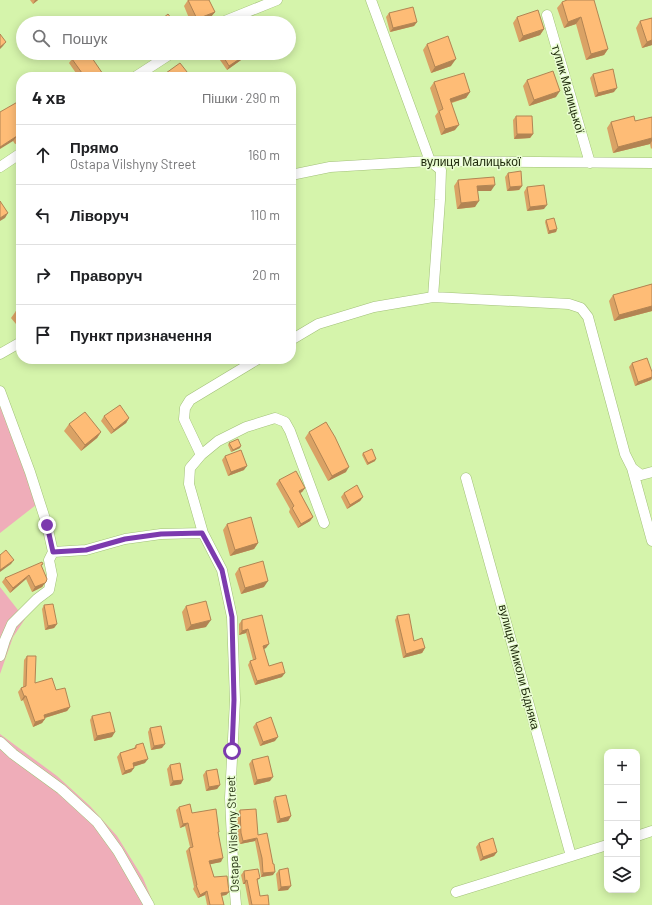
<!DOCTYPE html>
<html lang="uk">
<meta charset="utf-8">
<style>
body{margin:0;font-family:Barlow,sans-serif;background:#f6f6f6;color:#202124}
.controls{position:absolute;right:12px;bottom:12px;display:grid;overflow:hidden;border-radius:8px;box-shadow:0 2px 10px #0003}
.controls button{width:36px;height:36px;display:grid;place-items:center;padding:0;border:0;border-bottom:1px solid #e0e0e0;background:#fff;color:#202124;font:20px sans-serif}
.stop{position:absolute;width:12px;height:12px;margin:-9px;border:3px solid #7c3aae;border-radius:50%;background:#fff}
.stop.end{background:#7c3aae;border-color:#fff;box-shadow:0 1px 4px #0008}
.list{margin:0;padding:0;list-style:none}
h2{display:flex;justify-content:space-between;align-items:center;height:52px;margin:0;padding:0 16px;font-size:17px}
h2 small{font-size:13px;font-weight:400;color:#757577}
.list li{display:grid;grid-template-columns:26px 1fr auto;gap:12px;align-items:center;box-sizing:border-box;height:60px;padding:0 16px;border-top:1px solid #e0e0e0}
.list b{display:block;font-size:15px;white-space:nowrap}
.list p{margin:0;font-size:13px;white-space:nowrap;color:#757577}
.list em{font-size:13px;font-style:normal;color:#757577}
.icon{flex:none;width:22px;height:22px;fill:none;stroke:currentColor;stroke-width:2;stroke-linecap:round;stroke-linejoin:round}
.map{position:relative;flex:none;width:652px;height:905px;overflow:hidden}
.search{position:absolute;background:#fff;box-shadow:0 2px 10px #0003;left:16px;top:16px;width:280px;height:44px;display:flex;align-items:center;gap:10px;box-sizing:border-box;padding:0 14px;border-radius:22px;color:#757577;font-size:15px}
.panel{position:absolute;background:#fff;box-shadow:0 2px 10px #0003;left:16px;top:72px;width:280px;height:292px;border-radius:16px}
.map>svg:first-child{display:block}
.green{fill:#efadb9}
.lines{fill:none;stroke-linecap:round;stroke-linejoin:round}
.minor-casing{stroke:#a2c079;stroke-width:11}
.minor{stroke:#fff;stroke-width:10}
.wall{fill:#daa265}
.shaded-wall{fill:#b28453}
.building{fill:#febc76;stroke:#b28453}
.route{stroke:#7c3aae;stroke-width:5}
.labels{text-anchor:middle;stroke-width:3;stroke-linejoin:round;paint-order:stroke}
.street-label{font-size:12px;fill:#1c270a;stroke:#e9fdd1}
</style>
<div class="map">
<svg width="652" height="905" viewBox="0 0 652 905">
<rect width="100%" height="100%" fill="#d5f4ab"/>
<path class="green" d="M0,394L41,501L0,533Z
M0,587L25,619L13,637L0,674Z
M0,734L57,776L90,806L117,836L143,878L154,905H0Z"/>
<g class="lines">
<g class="minor-casing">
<path id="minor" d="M371,0L430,161L441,170L440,200L433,297
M547,15L590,163
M220,23L277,0
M135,77L172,53
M0,167L21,153
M291,175L330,167L430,161L652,163
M291,340L318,324L374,307L433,297L569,304L581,308L588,317L625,454L632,468L641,475L652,472
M0,354L21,342
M0,391L30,472L47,525L53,552
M201,455L184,419L185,408L190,400L258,359
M632,468L652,541
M466,478L571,856
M53,552L86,550L125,539L161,534L203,533
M0,656L5,640L12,624L37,599L49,590L52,575L49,560L53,552
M0,742L13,754L61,789L97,822L118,851L149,905
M637,836L652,831
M456,892L607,845
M236,905L234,881L230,798L235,700L232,617L222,570L203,533L189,484L190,468L201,455L218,441L246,427L275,418L285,422L290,431L324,523"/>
</g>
<use href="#minor" class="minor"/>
</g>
<path class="wall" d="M30,0H38L33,4Z
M188,0H209L215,12L210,18L199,23H191L184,6Z
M567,0L608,49L604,55L586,60L576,24L564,28L557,8L562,2Z
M389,13L417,22L414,26L390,32L386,17Z
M517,17L544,29L540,35L519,42L513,23Z
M652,18V45L642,48L636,28L640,21Z
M427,44L451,66L431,73L423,50Z
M215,53H242L241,60L227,70Z
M93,57L92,59L105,77H78V76L69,63L72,59Z
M166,73L191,77H164Z
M593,74L614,92L595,97L590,78Z
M527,80L556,97L529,106L523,86Z
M434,82L470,92L466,98L452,103L455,130L441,135L435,116L438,112L430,88Z
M0,112L21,140L15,144L13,141Z
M516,116L533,134L530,138L514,139L513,120Z
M652,117V148L651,149L650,144L613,153L607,128L611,122L635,121Z
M508,173L522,186L519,190L507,191L505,177Z
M458,180L491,191H478L475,207L457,209L454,186Z
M527,187L544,209L527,211L524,192Z
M546,220L557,229L556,232L548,234L545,222Z
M652,284V311L614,321L609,301L613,295Z
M21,307V330L11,318L16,311Z
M632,363L652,372V378L651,380L635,386L629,367Z
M104,416L129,418L126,423L111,434L101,421Z
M69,424L101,432L97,438L81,451L64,431Z
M309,432L346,472L328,481L305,438Z
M229,443L240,448L231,452L228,445Z
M363,453L375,461L367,465L362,455Z
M225,456L244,470L228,476L222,460Z
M279,480L305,488L302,492L300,493L313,517L310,521L298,528L289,512L290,509L276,484Z
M344,493L363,497L360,501L347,509L341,497Z
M227,524L258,543L254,549L230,556L223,530Z
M43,564L41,566L43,586L42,587L32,592L26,579L10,593L2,582L5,578Z
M239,568L264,587L241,594L235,574Z
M44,605L57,624L54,628L45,630L42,609Z
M186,606L206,627L186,631L182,612Z
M397,616L414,641L425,648L422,653L403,658L395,620Z
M242,620L266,648L264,649L269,666L282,677L255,685L248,665L250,661L253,660L246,633L239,635V624Z
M27,656L35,683L56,690L70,707L67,711L45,718L42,723L33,727L23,700L21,701L18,692L21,688L23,687L24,660Z
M92,716L112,737L94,741L90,720Z
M256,723L275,741L260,746L253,727Z
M150,728L162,748L151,750L148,732Z
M136,745L145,763L134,766V768L131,772L122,775L117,757L120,753L134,748Z
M252,760L270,781L254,785L249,764Z
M170,765L181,784L170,786L167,769Z
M206,771L220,785L217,789L206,791L203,775Z
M275,797L291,816L288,821L277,823L273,801Z
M179,807L192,813L218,834L221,862L210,864L214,877L229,892L226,895L222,896L224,905H207L205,895L198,898L193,889L194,887L186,851L190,847L185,826L180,828L176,810Z
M240,810L258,835L273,864V875L261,877L259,862L255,841L240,844L238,837L237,814Z
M479,843L497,852L494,856L480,861L476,847Z
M279,870L288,890L278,891L276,874Z
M244,871L260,878L257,881L260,896L269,905H249L245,884H243L241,875Z"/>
<path class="shaded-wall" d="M35,0H38L33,4Z
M215,12L210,18L199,23H194L197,19Z
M581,17L576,24L564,28L568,22Z
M417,22L414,26L390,32L393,28Z
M544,29L540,35L519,42L523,36Z
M652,40V45L642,48L647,42Z
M6,42L3,46L0,49V47Z
M608,49L604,55L586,60L591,54Z
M244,56L241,60L227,70L229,66Z
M456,59L451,66L431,73L435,67Z
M617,88L614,92L595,97L598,93Z
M560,91L556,97L529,106L534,100Z
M470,92L466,98L446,104L450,99Z
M459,125L455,130L441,135L445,129Z
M517,134H533L530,138L514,139Z
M17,136L13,141L0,149V147Z
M21,137V140L15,144L19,139Z
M652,138V141L650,144L613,153L618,147Z
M495,185L491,191H473L477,186Z
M522,186L519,190L507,191L510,187Z
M479,201L475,207L457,209L461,203Z
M547,205L544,209L527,211L530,207Z
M8,213L5,218L0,221V218Z
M557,229L556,232L548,234L549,231Z
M652,306V311L614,321L619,315Z
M652,377V378L651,380L635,386L638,382Z
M129,418L126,423L111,434L114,430Z
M101,432L97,438L81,451L85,445Z
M241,446L240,448L231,452L233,450Z
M376,459L375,461L367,465L368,463Z
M247,466L244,470L228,476L231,472Z
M349,467L346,472L328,481L332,476Z
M305,488L302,492L296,495L299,491Z
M363,497L360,501L347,509L350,505Z
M313,517L310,521L298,528L301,524Z
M258,543L254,549L230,556L235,550Z
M14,560L11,564L0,572V570Z
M29,575L26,579L10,593L13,588Z
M268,581L264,587L241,594L245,588Z
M46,582L42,587L32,592L35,587Z
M211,620L206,627L186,631L191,625Z
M57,624L54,628L45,630L48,626Z
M248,629L246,633L239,635L242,631Z
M269,644L266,648L260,650L263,646Z
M425,648L422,653L403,658L406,654Z
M285,673L282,677L255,685L257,681Z
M24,696H26L23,700L21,701Z
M70,707L67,711L41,719L44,715Z
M45,719L42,723L33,727L35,722Z
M115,732L112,737L94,741L97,736Z
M278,737L275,741L260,746L263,742Z
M165,744L162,748L151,750L154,746Z
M148,759L145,763L130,768L133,763Z
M134,768L131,772L122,775L125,771Z
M273,777L270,781L254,785L257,780Z
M183,780L181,784L170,786L173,781Z
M220,785L217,789L206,791L209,787Z
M291,816L288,821L277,823L280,819Z
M188,823L185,826L180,828L183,824Z
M257,838L255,841L240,844L243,841Z
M497,852L494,856L480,861L483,857Z
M223,858L221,862L207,865L209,861Z
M275,872L273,875L261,877L263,873Z
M247,880L245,884H243L245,881Z
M291,886L288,890L278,891L281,887Z
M207,891L205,895L198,898L200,895Z
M229,892L226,895L219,896L221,893Z"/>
<path class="building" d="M188,0H209L215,12L197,19Z
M567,0H594L608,49L591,54L581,17L568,22L562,2Z
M413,7L417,22L393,28L389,13Z
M538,10L544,29L523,36L517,17Z
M168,14L175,23H157Z
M652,18V40L647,42L640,21Z
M0,34L6,42L0,47Z
M448,36L456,59L435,67L427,44Z
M81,53H91L93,57L92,58L105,77H79V76L82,73L72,59Z
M221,53H242L244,56L229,66Z
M180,63L191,77H168H169L166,73Z
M613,69L617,88L598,93L593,74Z
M553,71L560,91L534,100L527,80Z
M464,73L470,92L450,99L459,125L445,129L439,111L443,109L434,82Z
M21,100V137L19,139L17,136L0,147V112Z
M516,116H532L533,134H517Z
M634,116L635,121L652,117V138L618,147L611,122Z
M521,171L522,186L510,187L508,173Z
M494,177L495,185L477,186L479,201L461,203L458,180Z
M544,185L547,205L530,207L527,187Z
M0,201L8,213L0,218Z
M554,218L557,229L549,231L546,220Z
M652,284V306L619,315L613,295Z
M21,307V318L16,311Z
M647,358L652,372V377L638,382L632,363Z
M120,405L129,418L114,430L104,416Z
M85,412L101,432L85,445L69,424Z
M326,422L335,437L349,467L332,476L309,432Z
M238,439L241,446L233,450L229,443Z
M372,449L376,459L368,463L363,453Z
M241,450L247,466L231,472L225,456Z
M296,471L305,488L299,491L313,517L301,524L292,508L294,506L279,480Z
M357,485L363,497L350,505L344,493Z
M251,517L258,543L235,550L227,524Z
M6,550L14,560L0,570V555Z
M263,561L268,581L245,588L239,568Z
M42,562L43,564L41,565L47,579L46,582L45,583L35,587L29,575L13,588L5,578Z
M206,601L211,620L191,625L186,606Z
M53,604L57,624L48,626L44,605Z
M409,614L414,641L422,638L425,648L406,654L397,616Z
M262,615L269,644L263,646L269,666L282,662L285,673L257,681L250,661L256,659L248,629L242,631V620Z
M27,656H36L35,683L52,678L56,690L65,688L70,707L44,715L45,719L35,722L26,696H24L21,688L26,686Z
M110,712L115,732L97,736L92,716Z
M271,717L278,737L263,742L256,723Z
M161,726L165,744L154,746L150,728Z
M143,743L148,759L133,763L134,768L125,771L120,753L136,748V745Z
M268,756L273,777L257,780L252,760Z
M180,763L183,780L173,781L170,765Z
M217,769L220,785L209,787L206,771Z
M286,795L291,816L280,819L275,797Z
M190,804L192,813L216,809L219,832H218L223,858L209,861L214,877L227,876L229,892L221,893L224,905H210L207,891L200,895L196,885H197L189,848L193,847L188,823L183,824L179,807Z
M256,809L258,835L267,833L273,864H274L275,872L263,873L262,858L257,838L243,841L241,833L240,810Z
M493,838L497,852L483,857L479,843Z
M288,868L291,886L281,887L279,870Z
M258,869L260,878L257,879L260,896L268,895L269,905H252L247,880L245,881L244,871Z"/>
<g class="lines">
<path class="route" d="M47,525L53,552L86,550L125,539L161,534L202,533L222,570L232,617L234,700L232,751"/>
</g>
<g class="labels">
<g class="street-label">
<text transform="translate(568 89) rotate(74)" y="4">тупик Малицької</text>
<text x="471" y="166">вулиця Малицької</text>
<text transform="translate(519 667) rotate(75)" y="4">вулиця Миколи Бідняка</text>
<text transform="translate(233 834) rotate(-92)" y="4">Ostapa Vilshyny Street</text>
</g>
</g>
</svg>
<div class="controls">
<button>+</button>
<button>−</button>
<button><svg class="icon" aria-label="locate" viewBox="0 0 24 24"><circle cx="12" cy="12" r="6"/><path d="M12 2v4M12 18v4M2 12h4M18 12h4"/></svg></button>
<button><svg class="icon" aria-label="layers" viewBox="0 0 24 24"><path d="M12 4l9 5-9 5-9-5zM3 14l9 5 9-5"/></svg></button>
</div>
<div class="stop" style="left:232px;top:751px"></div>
<div class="stop end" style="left:47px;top:525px"></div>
<div class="search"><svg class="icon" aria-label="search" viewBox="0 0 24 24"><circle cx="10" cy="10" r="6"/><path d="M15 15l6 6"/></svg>Пошук</div>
<section class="panel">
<h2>4 хв<small>Пішки · 290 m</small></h2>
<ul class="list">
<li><svg class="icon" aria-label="ahead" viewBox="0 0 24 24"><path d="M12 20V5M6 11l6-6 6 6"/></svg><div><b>Прямо</b><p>Ostapa Vilshyny Street</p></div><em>160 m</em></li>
<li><svg class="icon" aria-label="left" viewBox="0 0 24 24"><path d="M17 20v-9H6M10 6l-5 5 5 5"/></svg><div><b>Ліворуч</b></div><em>110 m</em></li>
<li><svg class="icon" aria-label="right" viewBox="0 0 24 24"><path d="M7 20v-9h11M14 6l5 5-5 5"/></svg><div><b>Праворуч</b></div><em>20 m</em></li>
<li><svg class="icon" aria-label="arrive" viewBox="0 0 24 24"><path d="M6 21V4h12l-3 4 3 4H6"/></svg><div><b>Пункт призначення</b></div></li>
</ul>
</section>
</div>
